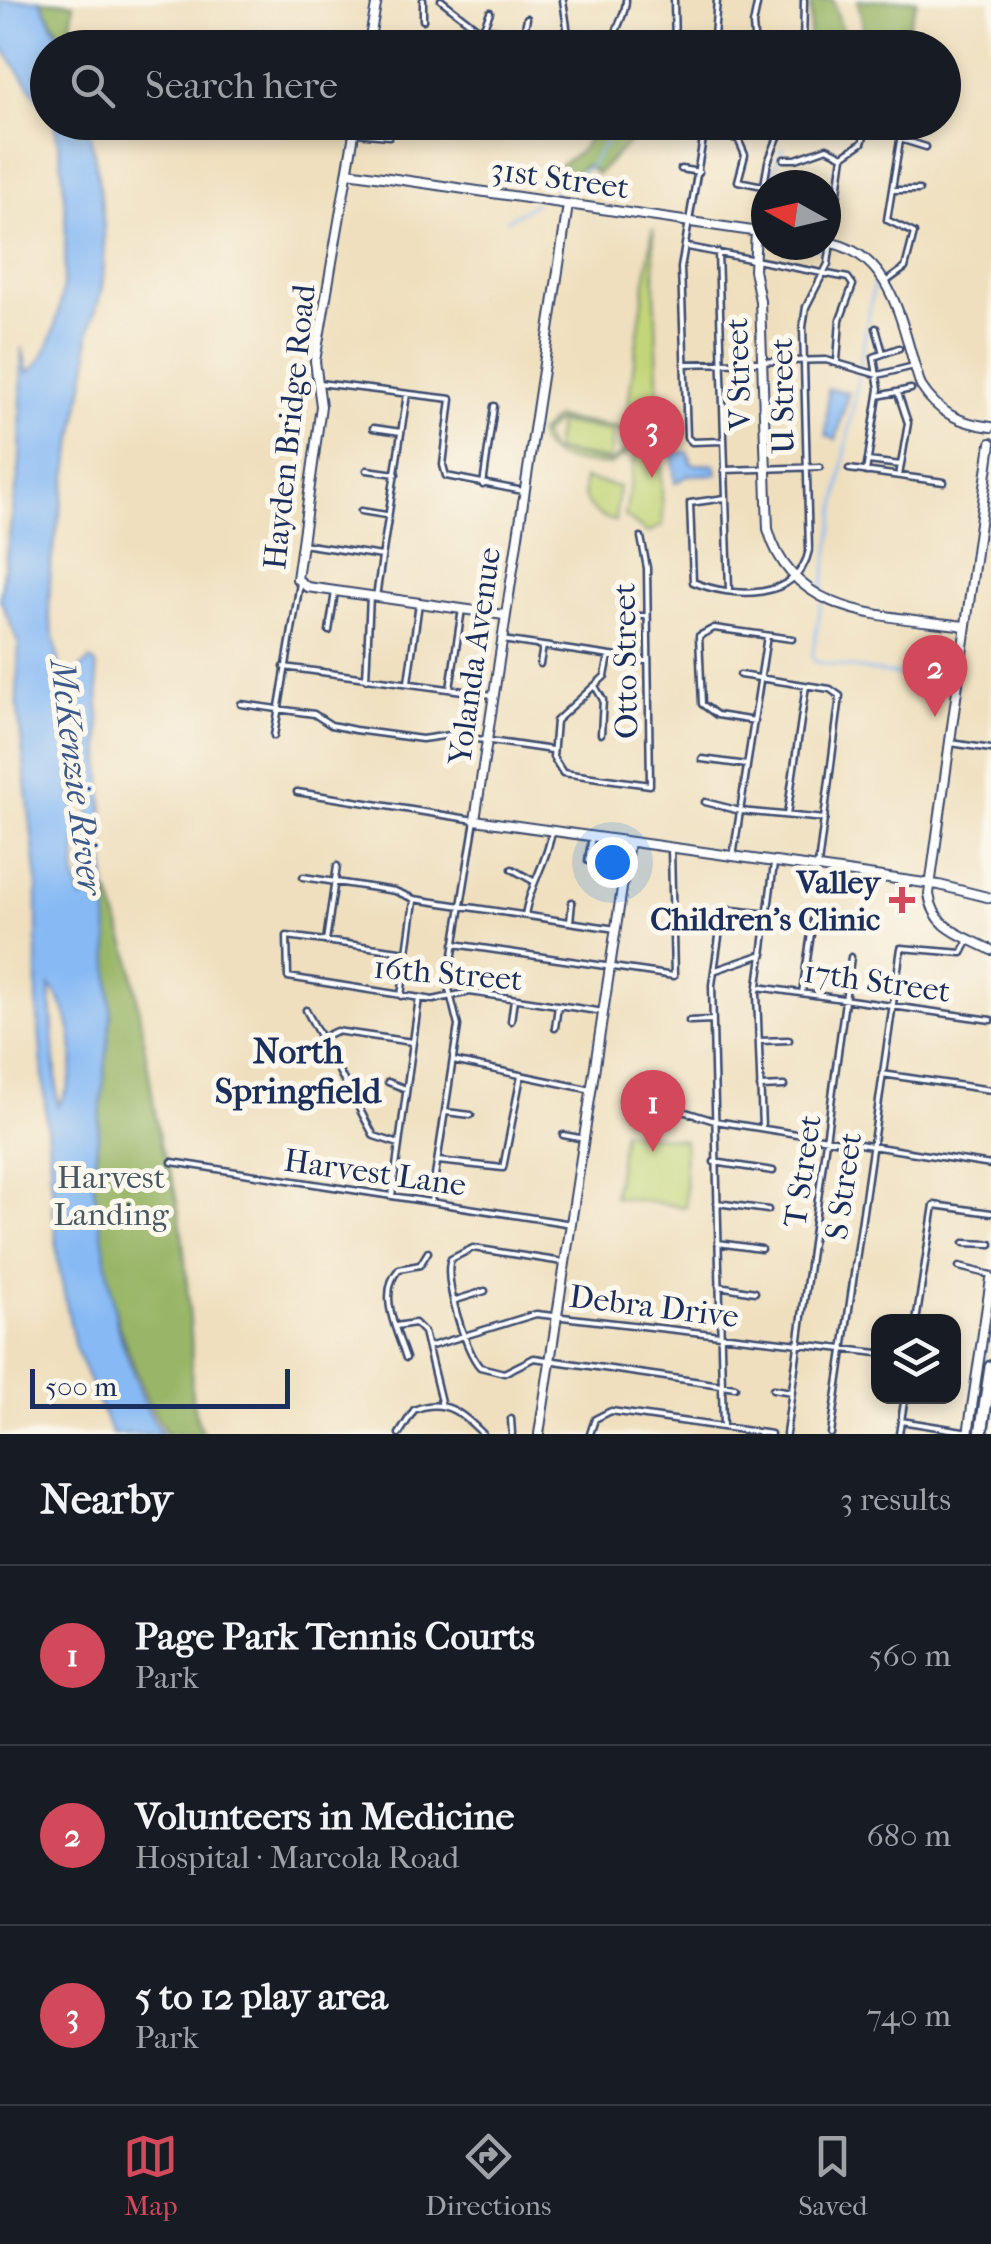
<!DOCTYPE html>
<meta charset="utf-8">
<style>
body{margin:0;font-family:"IM FELL French Canon",serif;background:#20242c;color:#f1f3f6}
.controls{position:absolute;right:30px;bottom:30px;display:grid;overflow:hidden;border-radius:20px;box-shadow:0 5px 15px #0003}
.controls button{width:90px;height:90px;display:grid;place-items:center;padding:0;border:0;border-bottom:2px solid #363941;background:#171b24;color:#f1f3f6;font:50px sans-serif}
.compass{position:absolute;left:751px;top:170px;width:90px;height:90px;border-radius:50%;background:#171b24;box-shadow:0 5px 15px #0003;rotate:278deg}
.scale{position:absolute;left:30px;bottom:25px;width:260px;box-sizing:border-box;padding-left:10px;border:5px solid #1b2f5e;border-top:0;font-size:28px;line-height:35px;white-space:nowrap;color:#1b2f5e;-webkit-text-stroke:8px #fbf7ec;paint-order:stroke}
.you{position:absolute;left:612px;top:862px;width:35px;height:35px;margin:-25px;border:8px solid #fff;border-radius:50%;background:#1a73e8;box-shadow:0 0 0 15px #1a73e833}
.badge{display:grid;place-items:center;width:65px;height:65px;border-radius:50%;background:#d1495b;color:#fff;font-size:32px;font-weight:700}
.pin{position:absolute;translate:-50% -82px;filter:drop-shadow(0 2px 5px #0008)}
.pin::after{content:'';position:absolute;top:52px;width:35px;height:30px;background:inherit;clip-path:polygon(0 0,100% 0,50% 100%)}
.list{margin:0;padding:0;list-style:none}
h2{display:flex;justify-content:space-between;align-items:center;height:130px;margin:0;padding:0 40px;font-size:42px}
h2 small{font-size:32px;font-weight:400;color:#9ea1a6}
.list li{display:grid;grid-template-columns:65px 1fr auto;gap:30px;align-items:center;box-sizing:border-box;height:180px;padding:0 40px;border-top:2px solid #363941}
.list b{display:block;font-size:38px;white-space:nowrap}
.list p{margin:0;font-size:32px;white-space:nowrap;color:#9ea1a6}
.list em{font-size:32px;font-style:normal;color:#9ea1a6}
.icon{flex:none;width:55px;height:55px;fill:none;stroke:currentColor;stroke-width:2;stroke-linecap:round;stroke-linejoin:round}
.map{position:relative;flex:none;width:991px;height:1434px;overflow:hidden}
.search{position:absolute;background:#171b24;box-shadow:0 5px 15px #0003;left:30px;right:30px;top:30px;height:110px;display:flex;align-items:center;gap:25px;box-sizing:border-box;padding:0 35px;border-radius:55px;color:#9ea1a6;font-size:38px}
.sheet{height:670px;background:#171b24}
nav{display:flex;justify-content:space-around;align-items:center;box-sizing:border-box;height:140px;border-top:2px solid #363941;background:#171b24;font-size:28px;color:#9ea1a6}
nav a{display:grid;justify-items:center;gap:5px}
nav .on{color:#d1495b}
.map>svg:first-child{display:block}
.green{fill:#c2d578;stroke:#6e826b;stroke-width:2.5;fill-rule:evenodd}
.forest{fill:#99b668;stroke:#5a7263;stroke-width:2.5}
.water{fill:#87baf4;stroke:#5174a9;stroke-width:2.5;fill-rule:evenodd}
.lines{fill:none;stroke-linecap:round;stroke-linejoin:round}
.stream{stroke:#87baf4;stroke-width:2.5}
.street-casing{stroke:#3b496c;stroke-width:9}
.secondary-casing{stroke:#3b496c;stroke-width:12}
.highway-casing{stroke:#3b496c;stroke-width:16}
.street{stroke:#fff;stroke-width:4}
.secondary{stroke:#fff;stroke-width:8}
.highway{stroke:#fff;stroke-width:11}
.poi-dot{fill:#d1495b;stroke:#fbf7ec;stroke-width:4}
.labels{text-anchor:middle;stroke-width:10;stroke-linejoin:round;paint-order:stroke}
.street-label{font-size:32px;fill:#1b2f5e;stroke:#fbf7ec}
.poi-label{font-size:32px;font-weight:bold;fill:#1b2f5e;stroke:#fbf7ec;text-anchor:end}
.park-label{font-size:32px;fill:#455864;stroke:#fbf7ec}
.water-label{font-size:35px;font-style:italic;fill:#3b598b;stroke:#fbf7ec}
.neighbourhood-label{font-size:35px;font-weight:bold;fill:#1b2f5e;stroke:#fbf7ec}
</style>
<div class="map">
<svg width="991" height="1434" viewBox="0 0 991 1434">
<rect width="100%" height="100%" fill="#fbf7ec"/>
<filter id="ink" filterUnits="userSpaceOnUse"><feTurbulence type="fractalNoise" baseFrequency=".01" numOctaves="2"/><feDisplacementMap in="SourceGraphic" scale="20" xChannelSelector="R" yChannelSelector="G"/><feConvolveMatrix kernelMatrix="1 2 1 2 8 2 1 2 1" color-interpolation-filters="sRGB"/></filter>
<filter id="wash" filterUnits="userSpaceOnUse"><feTurbulence type="fractalNoise" baseFrequency=".0048" numOctaves="4" result="noise"/><feDisplacementMap in="SourceGraphic" scale="40" xChannelSelector="R" yChannelSelector="G"/><feGaussianBlur stdDeviation="2.25" result="paint"/><feColorMatrix in="noise" values="0 0 0 0 0 0 0 0 0 0 0 0 0 0 0 0 0 1.4 0 .05"/><feComposite in="paint" operator="in"/></filter>
<g filter="url(#wash)">
<rect width="100%" height="100%" fill="#efdfbe"/>
<path class="green" d="M653,228L663,525L647,533L625,516L640,427L625,425Z
M555,418L619,427L629,440L628,453L610,465C585,462 539,465 539,433ZM557,421L617,430L625,440L624,452L610,462L550,452L542,434Z
M558,423L613,431L609,460L554,451Z
M584,479L619,487L615,521C592,516 580,502 584,479Z
M623,1131L684,1140L686,1207L614,1197Z"/>
<path class="forest" d="M40,0L74,3L70,32L60,33Z
M811,0H833L844,35L864,33L858,0H917L901,47L809,48Z
M600,123H649L597,174L586,165L567,178L553,176V170L579,152Z
M109,892L131,960L160,1144C184,1201 186,1274 191,1335C194,1376 185,1395 203,1434H167L149,1405L118,1324L98,1224L93,1180L111,1016L103,893Z"/>
<path class="water" d="M0,0H40L64,47L48,48L47,111L0,44Z
M54,123H88C99,177 109,232 102,287C98,311 84,331 89,356L50,568L49,614L67,698L73,694L75,673L90,660L96,664L98,686L111,1016L93,1180L118,1331L146,1407L162,1434H112L75,1347L58,1262L37,1003V880L17,700L19,644L0,598L20,463L22,347L28,373C78,336 69,177 54,123ZM66,725L90,743V808L82,901L75,876L77,818ZM50,986C75,1013 82,1076 58,1106Z
M828,389L848,392L836,440L826,435Z
M688,452L692,464L715,465L717,474L689,475L675,483L673,453Z"/>
<g class="lines">
<path class="stream" d="M770,180L783,148
M546,198L590,166L608,139
M507,220L535,203
M798,245L825,249
M859,369L875,277
M822,593L858,376
M821,604L812,657L816,662L910,677L951,675
M973,1434L991,1311"/>
</g>
</g>
<g filter="url(#ink)">
<g class="lines">
<g class="street-casing">
<path id="street" d="M423,0V20
M441,0L477,28L567,37
M563,0L570,48
M674,0L675,48
M483,29L490,12
M524,33L527,18
M615,48C612,28 626,18 626,0
M619,48L639,42
M713,48L717,0
M755,48L753,25L758,0
M803,48L804,0
M483,122L512,127L517,122
M677,126L738,139L745,155L738,181L763,186
M355,133L389,136L397,122
M704,133L681,268L687,437L692,442L723,441
M900,139L926,147
M843,156L862,143L866,131
M784,159H796L827,148L843,156
M681,169L699,172
M893,190H919
M756,231L768,162L784,122
M688,247L848,278L853,285L840,320L837,361
M718,252L729,590
M887,281L905,268L914,233L887,220L903,122
M876,328L883,353
M684,364L826,360L878,375L914,366
M319,383L451,399L443,465L446,476L523,491
M898,393L908,423L899,476
M878,396L911,389
M373,428L401,432
M868,461L901,465
M849,469L944,482
M367,470L396,474
M724,470L820,467
M866,472L879,389L874,357L899,348
M483,485L494,406
M725,498L690,503L693,582C732,598 798,602 809,550L803,327L806,307L828,264L843,156
M361,511L386,515
M302,544L382,556
M376,597L407,394
M630,616H644
M329,631L335,592
M502,640L645,661
M609,656L605,676L556,721L553,757L563,773L650,785L647,568L641,537
M540,664L543,646
M284,667L493,695
M740,675L830,689L840,696L818,865
M366,679L370,596
M408,682L419,603
M595,686L603,700L601,734
M450,689L462,609
M241,704L314,714L331,725L355,730L422,739L450,735L552,750
M755,721L717,715L702,704L699,636L714,628L792,639
M274,736L300,583
M951,743L991,749
M702,759L747,765
M297,792L475,820L448,985L458,1026L431,1202
M705,802L740,811L825,819
M787,815L806,686
M733,857L767,636
M588,861L592,836
M512,869L535,882
M303,877L395,891L414,899L616,929
M525,915C530,883 547,864 552,831
M570,922L572,902
M326,941L337,866
M454,944L674,976L671,849
M407,952L287,936L288,977L433,1000L470,992L604,1012
M716,970L763,954
M758,987L991,1020
M802,993L814,914
M401,996L414,901
M306,1010L374,1136L399,1144
M511,1021L514,999
M689,1021L713,1020
M555,1028L558,1006
M321,1038L336,1031L412,1042
M759,1041L789,1040
M453,1061L592,1090
M882,1074L991,1090
M388,1082L406,1089
M760,1087L784,1086
M666,1106L715,1121L991,1165
M446,1112L471,1115
M762,1128L757,993L774,864
M563,1135L585,1139
M438,1161L503,1168L521,1076
M172,1162L572,1224
M714,1162L773,1171
M392,1196L419,998
M717,1203L768,1210
M718,1243L761,1249
M964,1243L991,1244
M563,1262L473,1248L451,1259C443,1279 465,1351 480,1367L504,1373L534,1358L735,1387
M959,1267L991,1275
M719,1286L755,1292
M456,1300L485,1291
M916,1322L934,1205L991,1213
M396,1326L415,1323L424,1332L442,1406
M428,1347L536,1314L878,1353
M406,1358C397,1331 377,1293 399,1269L420,1265L428,1252
M773,1389L792,1392
M511,1419L512,1434
M901,1421L969,1432
M723,1427L712,985L723,909L768,914
M399,1434L414,1410C445,1397 463,1414 483,1434
M590,1434L595,1419L611,1411L771,1434
M786,1434L851,957
M831,1434L901,948L962,953L969,939
M899,1434L905,1396"/>
</g>
<g class="secondary-casing">
<path id="secondary" d="M368,48L377,0
M356,122L315,361L321,406L297,579L307,587L504,615
M348,172L766,233
M568,205L475,820L939,885L991,898
M756,231L754,270L760,301L768,529C793,619 888,615 964,626
M826,242C896,253 901,329 921,386C938,413 960,423 991,427
M991,443L929,894C934,930 963,935 991,950
M539,1434L629,842
M968,1434L991,1279"/>
</g>
<g class="highway-casing">
<path id="highway" d="M981,1434L991,1367"/>
</g>
<use href="#street" class="street"/>
<use href="#secondary" class="secondary"/>
<use href="#highway" class="highway"/>
</g>
</g>
<path class="poi-dot" d="M897 885h10v10h10v10h-10v10h-10v-10h-10v-10h10z"/>
<g class="labels">
<g class="street-label">
<text transform="translate(560 178) rotate(8)" y="11">31st Street</text>
<text transform="translate(738 374) rotate(-92)" y="11">V Street</text>
<text transform="translate(782 396) rotate(-91)" y="11">U Street</text>
<text transform="translate(289 427) rotate(-84)" y="11">Hayden Bridge Road</text>
<text transform="translate(474 656) rotate(-82)" y="11">Yolanda Avenue</text>
<text transform="translate(625 661) rotate(-91)" y="11">Otto Street</text>
<text transform="translate(448 973) rotate(5)" y="11">16th Street</text>
<text transform="translate(877 981) rotate(8)" y="11">17th Street</text>
<text transform="translate(802 1171) rotate(-82)" y="11">T Street</text>
<text transform="translate(375 1172) rotate(8)" y="11">Harvest Lane</text>
<text transform="translate(843 1186) rotate(-82)" y="11">S Street</text>
<text transform="translate(654 1306) rotate(7)" y="11">Debra Drive</text>
</g>
<g class="poi-label">
<text x="880" y="893">Valley<tspan x="880" dy="37">Children’s Clinic</tspan></text>
</g>
<g class="park-label">
<text x="111" y="1188">Harvest<tspan x="111" dy="37">Landing</tspan></text>
</g>
<g class="water-label">
<text transform="translate(77 777) rotate(83)" y="12">McKenzie River</text>
</g>
<g class="neighbourhood-label">
<text x="298" y="1063">North<tspan x="298" dy="40">Springfield</tspan></text>
</g>
</g>
</svg>
<div class="controls">
<button><svg class="icon" aria-label="layers" viewBox="0 0 24 24"><path d="M12 4l9 5-9 5-9-5zM3 14l9 5 9-5"/></svg></button>
</div>
<svg class="compass" viewBox="-18 -18 36 36"><path d="M0-13l5 13h-10z" fill="#e53935"/><path d="M0 13l5-13h-10z" fill="#9ea1a6"/></svg>
<div class="scale">500 m</div>
<div class="you"></div>
<div class="pin badge" style="left:653px;top:1152px">1</div>
<div class="pin badge" style="left:935px;top:717px">2</div>
<div class="pin badge" style="left:652px;top:478px">3</div>
<div class="search"><svg class="icon" aria-label="search" viewBox="0 0 24 24"><circle cx="10" cy="10" r="6"/><path d="M15 15l6 6"/></svg>Search here</div>
</div>
<section class="sheet">
<h2>Nearby<small>3 results</small></h2>
<ul class="list">
<li><span class="badge">1</span><div><b>Page Park Tennis Courts</b><p>Park</p></div><em>560 m</em></li>
<li><span class="badge">2</span><div><b>Volunteers in Medicine</b><p>Hospital · Marcola Road</p></div><em>680 m</em></li>
<li><span class="badge">3</span><div><b>5 to 12 play area</b><p>Park</p></div><em>740 m</em></li>
</ul>
</section>
<nav>
<a class="on"><svg class="icon" aria-label="map" viewBox="0 0 24 24"><path d="M3 6l6-2 6 2 6-2v14l-6 2-6-2-6 2zM9 4v14M15 6v14"/></svg>Map</a>
<a><svg class="icon" aria-label="directions" viewBox="0 0 24 24"><path d="M12 3l9 9-9 9-9-9zM9 14v-3h6M13 9l2 2-2 2"/></svg>Directions</a>
<a><svg class="icon" aria-label="saved" viewBox="0 0 24 24"><path d="M7 4h10v16l-5-4-5 4z"/></svg>Saved</a>
</nav>
